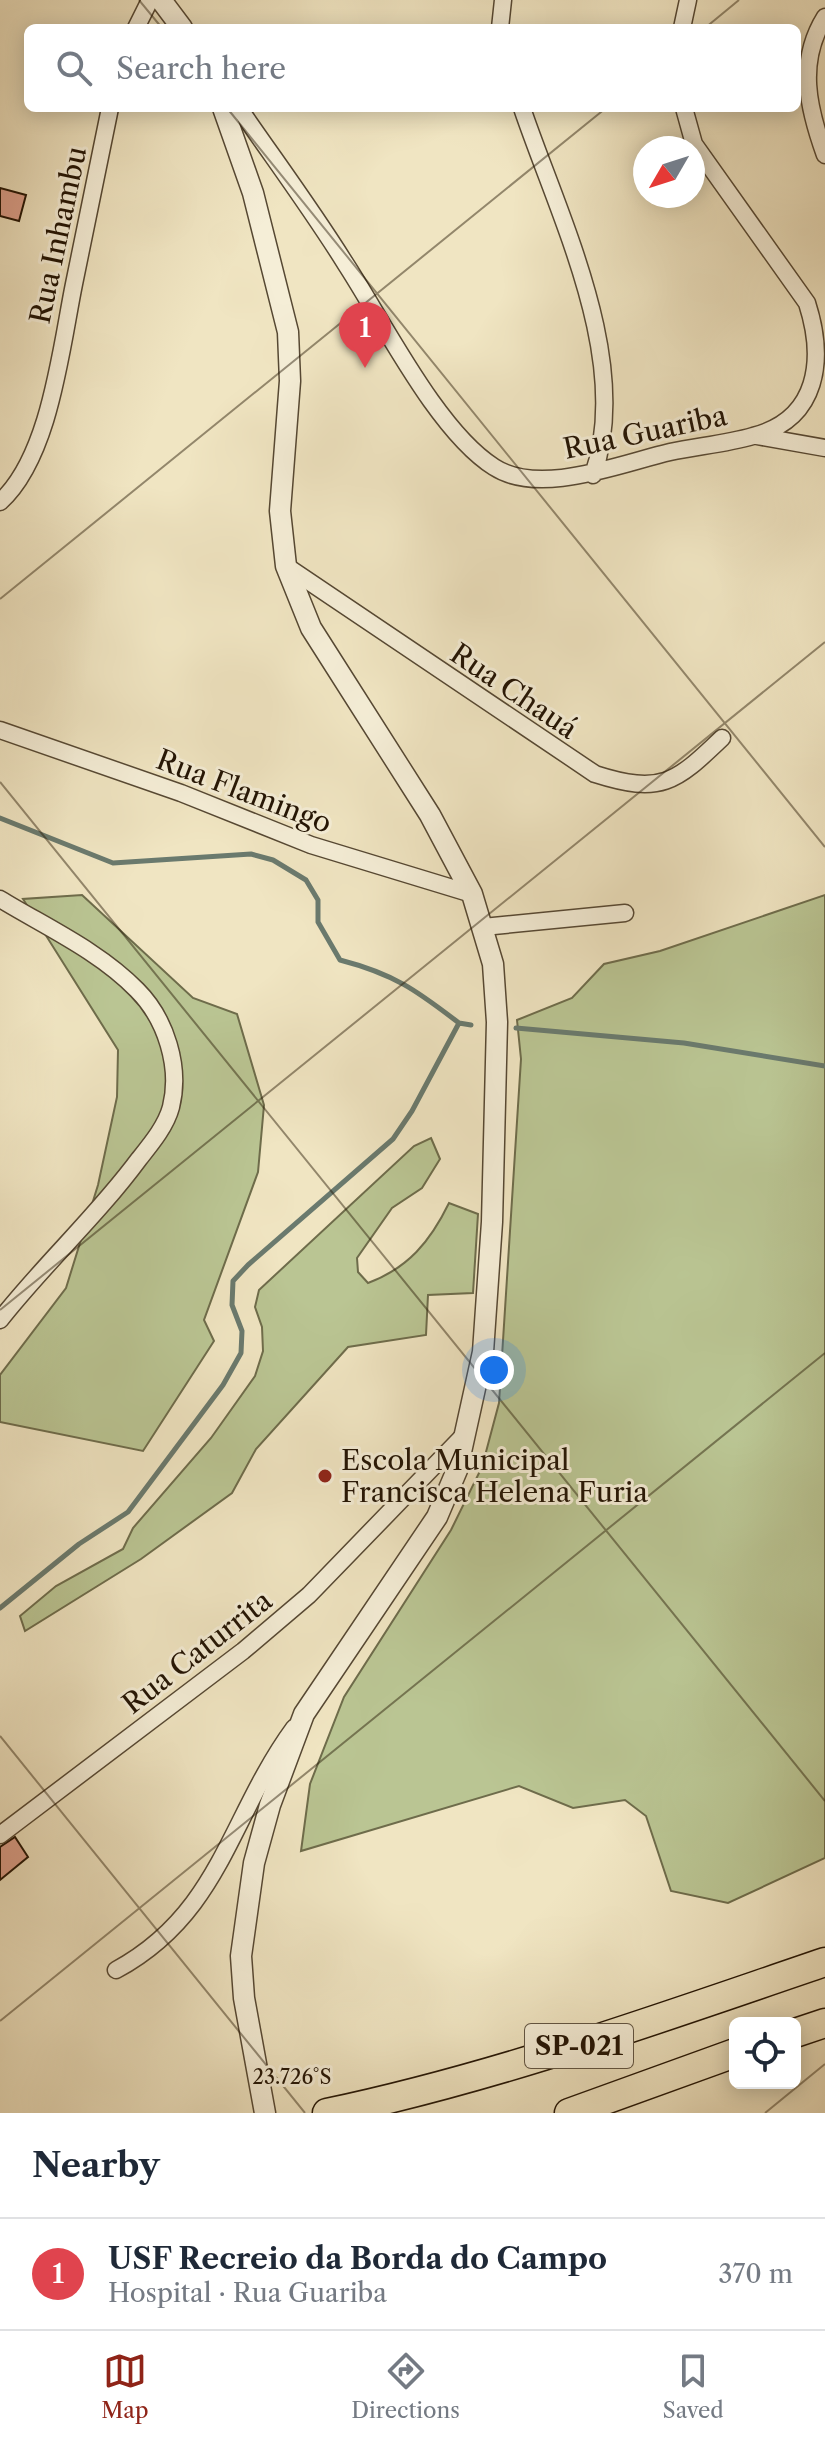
<!DOCTYPE html>
<meta charset="utf-8">
<style>
body{margin:0;font-family:"Libre Caslon Text",serif;background:#f6f6f7;color:#1f2937}
.controls{position:absolute;right:24px;bottom:24px;display:grid;overflow:hidden;border-radius:12px;box-shadow:0 4px 20px #0003}
.controls button{width:72px;height:72px;display:grid;place-items:center;padding:0;border:0;border-bottom:2px solid #e0e1e3;background:#fff;color:#1f2937;font:40px sans-serif}
.compass{position:absolute;left:633px;top:136px;width:72px;height:72px;border-radius:50%;background:#fff;box-shadow:0 4px 20px #0003;rotate:231deg}
.you{position:absolute;left:494px;top:1370px;width:28px;height:28px;margin:-20px;border:6px solid #fff;border-radius:50%;background:#1a73e8;box-shadow:0 0 0 12px #1a73e833}
.badge{display:grid;place-items:center;width:52px;height:52px;border-radius:50%;background:#8f2418;color:#fff;font-size:26px;font-weight:700}
.pin{position:absolute;translate:-50% -66px;filter:drop-shadow(0 2px 4px #0008)}
.pin::after{content:'';position:absolute;top:42px;width:28px;height:24px;background:inherit;clip-path:polygon(0 0,100% 0,50% 100%)}
.list{margin:0;padding:0;list-style:none}
h2{display:flex;justify-content:space-between;align-items:center;height:104px;margin:0;padding:0 32px;font-size:34px}
h2 small{font-size:26px;font-weight:400;color:#747a83}
.list li{display:grid;grid-template-columns:52px 1fr auto;gap:24px;align-items:center;box-sizing:border-box;height:112px;padding:0 32px;border-top:2px solid #e0e1e3}
.list b{display:block;font-size:30px;white-space:nowrap}
.list p{margin:0;font-size:26px;white-space:nowrap;color:#747a83}
.list em{font-size:26px;font-style:normal;color:#747a83}
.icon{flex:none;width:44px;height:44px;fill:none;stroke:currentColor;stroke-width:2;stroke-linecap:round;stroke-linejoin:round}
.map{position:relative;flex:none;width:825px;height:2113px;overflow:hidden}
.search{position:absolute;background:#fff;box-shadow:0 4px 20px #0003;left:24px;right:24px;top:24px;height:88px;display:flex;align-items:center;gap:20px;box-sizing:border-box;padding:0 28px;border-radius:12px;color:#747a83;font-size:30px}
.sheet{height:216px;background:#fff}
nav{display:flex;justify-content:space-around;align-items:center;box-sizing:border-box;height:112px;border-top:2px solid #e0e1e3;background:#fff;font-size:22px;color:#747a83}
nav a{display:grid;justify-items:center;gap:4px}
nav .on{color:#8f2418}
.map>svg:first-child{display:block}
.green{fill:#bac593;stroke:#6e6c4b;stroke-width:2}
.lines{fill:none;stroke-linecap:round;stroke-linejoin:round}
.stream{stroke:#6a7a6e;stroke-width:5}
.building{fill:#dea18d;stroke:#221303;stroke-width:2}
.minor-casing{stroke:#564833;stroke-width:19}
.tertiary-casing{stroke:#564833;stroke-width:23}
.motorway-casing{stroke:#221303;stroke-width:31}
.minor{stroke:#f5eed7;stroke-width:16}
.tertiary{stroke:#f5eed7;stroke-width:20}
.motorway{stroke:#f0e5c2;stroke-width:28}
.ticks{fill:none;stroke:#221303;stroke-width:2;stroke-opacity:0.45}
.poi-dot{fill:#8f2418;stroke:#f5eed7;stroke-width:3}
.labels{text-anchor:middle;stroke-width:6;stroke-linejoin:round;paint-order:stroke}
.shield{fill:#f5eed7;stroke:#615543;stroke-width:2}
.shield-label{font-size:26px;font-weight:bold;fill:#221303}
.street-label{font-size:28px;fill:#221303;stroke:#f5eed7}
.poi-label{font-size:28px;fill:#221303;stroke:#f5eed7;text-anchor:start}
.ticks-label{font-size:20px;text-anchor:middle;fill:#221303;stroke:#f5eed7;stroke-width:6;stroke-linejoin:round;paint-order:stroke}
</style>
<div class="map">
<svg width="825" height="2113" viewBox="0 0 825 2113">
<rect width="100%" height="100%" fill="#f0e5c2"/>
<filter id="stains"><feTurbulence type="fractalNoise" baseFrequency=".0025" numOctaves="4"/><feColorMatrix values="0 0 0 0 .2 0 0 0 0 .09 0 0 0 0 .02 0 0 0 .5 -.17"/></filter>
<radialGradient id="worn" r=".72"><stop offset=".6" stop-color="#630" stop-opacity="0"/><stop offset="1" stop-color="#630" stop-opacity=".3"/></radialGradient>
<path class="green" d="M82,895L193,998L237,1014L264,1105L258,1172L204,1320L214,1341L143,1451L0,1422V1375L66,1288L98,1185L117,1097L118,1050L23,899Z
M825,895V1858L728,1903L671,1891L646,1816L625,1800L573,1808L519,1786L301,1851L310,1784L344,1697L451,1530L482,1467L499,1403L521,1059L517,1020L572,998L604,964L660,951Z
M431,1138L440,1159L422,1188L392,1208L357,1258L358,1272L368,1283C408,1268 430,1242 449,1203L478,1214L473,1293L428,1295L426,1335L348,1347L256,1449L232,1493L141,1559L25,1631L20,1616L56,1586L123,1549L133,1528L211,1438L255,1376L263,1351L262,1327L255,1307L259,1290L414,1146Z"/>
<g class="lines">
<path class="stream" d="M0,818L113,863L251,854L273,860L306,880L318,900V922L340,960C394,974 416,990 459,1023L471,1025
M516,1028L684,1043L825,1066
M0,1608L79,1544L128,1512L223,1385L241,1353L242,1331L232,1305L233,1281L248,1265L393,1139L412,1111L459,1023"/>
</g>
<path class="building" d="M0,188L26,195L19,221L0,216Z
M15,1837L28,1857L0,1880V1847Z"/>
<g class="lines">
<g class="minor-casing">
<path id="minor" d="M825,17C797,62 808,108 825,155
M136,28L150,0
M500,28L503,0
M682,28L688,0
M239,108C274,159 312,210 345,263C383,321 437,431 494,467C540,497 622,463 670,452C698,446 726,444 753,436C819,419 825,359 807,303L694,144L684,108
M522,108C558,215 633,361 593,475
M757,436L825,448
M0,502C50,457 61,348 74,284C86,225 98,167 110,108
M286,566L595,774C661,795 675,783 722,738
M0,730L181,793L311,845L472,894
M0,899C46,927 99,951 137,990C166,1019 181,1067 171,1107C166,1126 151,1144 139,1159C97,1216 44,1264 0,1320
M483,927L625,913
M0,1835L243,1651L309,1595L464,1435
M116,1970C221,1913 229,1817 294,1728"/>
</g>
<g class="tertiary-casing">
<path id="tertiary" d="M161,0L182,28
M223,108L253,193L288,332L290,381L280,511L286,566L311,628L430,815L472,894L493,964L497,1022L492,1222L483,1352L457,1470L437,1517L304,1714L270,1805L254,1863L241,1956L244,1998L265,2113"/>
</g>
<g class="motorway-casing">
<path id="motorway" d="M795,2033L825,2023
M327,2113C498,2077 660,2018 825,1962
M569,2113L735,2053"/>
</g>
<use href="#minor" class="minor"/>
<use href="#tertiary" class="tertiary"/>
<use href="#motorway" class="motorway"/>
</g>
<path class="ticks" d="M139,0L162,28M705,28L739,0M227,108L825,847M0,599L606,108M0,782L825,1801M0,1310L825,642M0,1736L305,2113M0,2021L825,1353M765,2113L825,2064"/>
<circle class="poi-dot" cx="325" cy="1476" r="8"/>
<g class="labels">
<rect class="shield" x="525" y="2024" width="108" height="44" rx="6"/>
<g class="shield-label">
<text x="579" y="2055">SP-021</text>
</g>
<g class="street-label">
<text transform="translate(58 235) rotate(-78)" y="10">Rua Inhambu</text>
<text transform="translate(645 432) rotate(-12)" y="10">Rua Guariba</text>
<text transform="translate(514 691) rotate(34)" y="10">Rua Chauá</text>
<text transform="translate(244 791) rotate(21)" y="10">Rua Flamingo</text>
<text transform="translate(197 1652) rotate(-38)" y="10">Rua Caturrita</text>
</g>
<g class="poi-label">
<text x="341" y="1470">Escola Municipal<tspan x="341" dy="32">Francisca Helena Furia</tspan></text>
</g>
</g>
<g class="ticks-label">
<text x="292" y="2084">23.726°S</text>
</g>
<rect width="100%" height="100%" filter="url(#stains)"/>
<rect width="100%" height="100%" fill="url(#worn)"/>
</svg>
<div class="controls">
<button><svg class="icon" aria-label="locate" viewBox="0 0 24 24"><circle cx="12" cy="12" r="6"/><path d="M12 2v4M12 18v4M2 12h4M18 12h4"/></svg></button>
</div>
<svg class="compass" viewBox="-18 -18 36 36"><path d="M0-13l5 13h-10z" fill="#e53935"/><path d="M0 13l5-13h-10z" fill="#747a83"/></svg>
<div class="you"></div>
<div class="pin badge" style="left:365px;top:368px;background:#e0444e">1</div>
<div class="search"><svg class="icon" aria-label="search" viewBox="0 0 24 24"><circle cx="10" cy="10" r="6"/><path d="M15 15l6 6"/></svg>Search here</div>
</div>
<section class="sheet">
<h2>Nearby<small></small></h2>
<ul class="list">
<li><span class="badge" style="background:#e0444e">1</span><div><b>USF Recreio da Borda do Campo</b><p>Hospital · Rua Guariba</p></div><em>370 m</em></li>
</ul>
</section>
<nav>
<a class="on"><svg class="icon" aria-label="map" viewBox="0 0 24 24"><path d="M3 6l6-2 6 2 6-2v14l-6 2-6-2-6 2zM9 4v14M15 6v14"/></svg>Map</a>
<a><svg class="icon" aria-label="directions" viewBox="0 0 24 24"><path d="M12 3l9 9-9 9-9-9zM9 14v-3h6M13 9l2 2-2 2"/></svg>Directions</a>
<a><svg class="icon" aria-label="saved" viewBox="0 0 24 24"><path d="M7 4h10v16l-5-4-5 4z"/></svg>Saved</a>
</nav>
